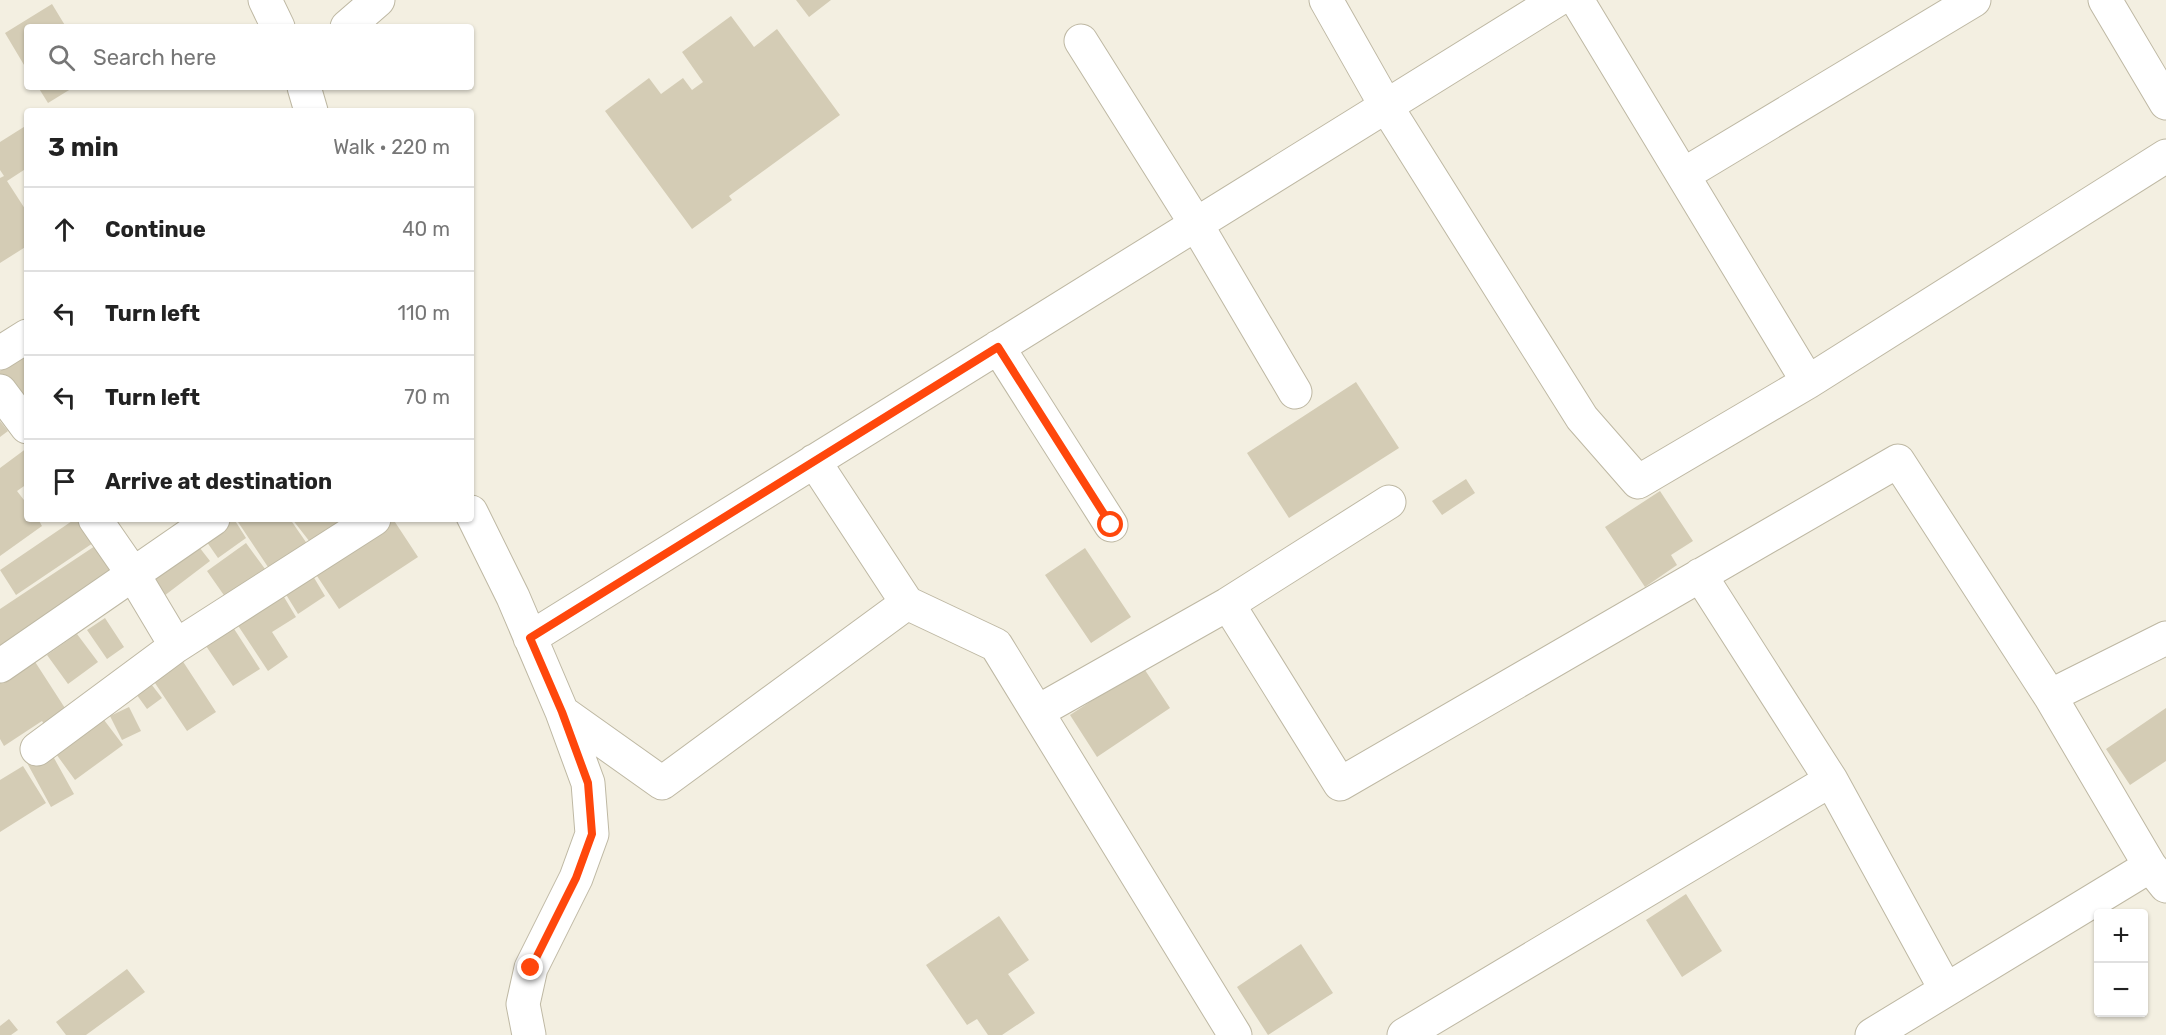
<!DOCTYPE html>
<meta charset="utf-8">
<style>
body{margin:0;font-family:Rubik,sans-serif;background:#f2f2f2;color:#222}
.controls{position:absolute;right:18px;bottom:18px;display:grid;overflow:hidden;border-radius:6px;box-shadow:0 2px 4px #0004}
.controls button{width:54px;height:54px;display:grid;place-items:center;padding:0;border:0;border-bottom:2px solid #e0e0e0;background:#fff;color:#222;font:30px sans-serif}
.stop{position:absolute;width:18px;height:18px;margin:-14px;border:4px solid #ff470c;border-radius:50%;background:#fff}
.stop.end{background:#ff470c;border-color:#fff;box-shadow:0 2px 6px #0008}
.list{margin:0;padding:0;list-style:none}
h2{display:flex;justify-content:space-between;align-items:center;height:78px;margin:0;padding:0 24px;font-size:26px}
h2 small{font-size:20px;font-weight:400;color:#767676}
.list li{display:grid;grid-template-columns:39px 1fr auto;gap:18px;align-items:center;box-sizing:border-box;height:84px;padding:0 24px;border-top:2px solid #e0e0e0}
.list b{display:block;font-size:22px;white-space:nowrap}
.list em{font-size:20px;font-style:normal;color:#767676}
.icon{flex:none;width:33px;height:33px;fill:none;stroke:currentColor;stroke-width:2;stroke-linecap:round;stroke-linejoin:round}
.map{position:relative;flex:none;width:2166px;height:1035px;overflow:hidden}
.search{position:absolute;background:#fff;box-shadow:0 2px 4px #0004;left:24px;top:24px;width:450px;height:66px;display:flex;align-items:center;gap:15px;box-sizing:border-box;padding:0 21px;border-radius:6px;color:#767676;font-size:22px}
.panel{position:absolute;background:#fff;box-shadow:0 2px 4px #0004;left:24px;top:108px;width:450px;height:414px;border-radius:6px}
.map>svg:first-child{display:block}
.building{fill:#d4ccb5}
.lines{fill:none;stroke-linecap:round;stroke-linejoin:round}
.minor-casing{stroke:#beb8a3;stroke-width:35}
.minor{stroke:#fff;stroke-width:33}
.route{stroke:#ff470c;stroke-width:8}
</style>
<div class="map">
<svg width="2166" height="1035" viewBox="0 0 2166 1035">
<rect width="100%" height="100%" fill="#f3efe1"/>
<path class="building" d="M796,0H831L809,17Z
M52,4L66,27H27V70L5,33Z
M731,16L754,47L777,29L840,115L729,196L732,200L692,229L605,111L649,78L661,94L683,78L692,90L703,82L682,52Z
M38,87H74L48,103Z
M27,125V168L7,181L27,212V246L0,263V178L4,176L0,170V142Z
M27,350V409L0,374V371Z
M1356,382L1399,448L1289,518L1247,453Z
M0,421L8,431L0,437Z
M27,448V484L17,491L27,504V519H38L42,526L0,556V468Z
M1466,479L1475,493L1442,515L1432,501Z
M1660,491L1693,541L1671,555L1677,565L1645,587L1605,527Z
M75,519H82L96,541L16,595L0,570Z
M226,519H234L246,538L218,558L202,535Z
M236,519H290L310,548L272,573Z
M292,519H342L310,542Z
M390,519H393L418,557L339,609L313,570Z
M196,543L210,561L160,599L146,580Z
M246,543L268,573L228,601L207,571Z
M95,546L113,575L0,650V609Z
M1085,548L1131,617L1091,643L1045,575Z
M310,571L325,596L298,614L282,588Z
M281,592L296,617L272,632L288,657L268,671L235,621Z
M105,618L124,647L107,659L87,630Z
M229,621L260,669L233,686L202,640Z
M77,634L98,662L68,684L47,655Z
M30,654L72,719L50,733L42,721L4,746L0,739V674Z
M182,660L216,712L187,731L153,680Z
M1143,667L1170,708L1097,757L1070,715Z
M148,680L162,698L147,709L134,691Z
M129,707L141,731L122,740L110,716Z
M2166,708V761L2130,785L2106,749Z
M98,712L123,745L75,780L51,747Z
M49,749L74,794L51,807L26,761Z
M23,766L46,803L0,832V780Z
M1686,894L1722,951L1682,977L1646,920Z
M999,916L1029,960L1008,974L1035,1013L1002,1035H988L977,1019L967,1025L926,965Z
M1301,944L1333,993L1268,1035L1237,987Z
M127,969L145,992L86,1035H66L56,1022Z
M9,1019L18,1030L11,1035H0V1026Z"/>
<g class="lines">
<g class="minor-casing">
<path id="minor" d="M265,0L278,27
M1326,0L1386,106L1582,418L1638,482L1808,382
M1577,0L1808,382L2166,156
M2105,0L2166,103
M347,27L378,0
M1081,41L1196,224L1295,392
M304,87L311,111
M1683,175L1974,0
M998,347L1111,525
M0,353L27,336
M0,391L27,427
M814,461L907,603
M471,512L513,597L562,712L588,783L592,834L576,878L531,968L523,1004L529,1035
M95,519L133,574L176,646
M1700,575L1831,780L1946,990
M1228,604L1389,502
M530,638L1557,0
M0,666L213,519
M2050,696L2166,638
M562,712L662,783L907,603L996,645L1235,1035
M1037,712L1228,604L1340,784L1898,461L2050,696L2150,866L2166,886
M37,749L176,646L374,519
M1404,1035L1831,780
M1872,1035L2150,866"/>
</g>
<use href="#minor" class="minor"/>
</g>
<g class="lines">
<path class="route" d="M531,968L576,878L592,834L588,783L562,712L530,638L998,347L1111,525"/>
</g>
</svg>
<div class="controls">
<button>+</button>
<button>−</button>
</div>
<div class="stop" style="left:1111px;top:525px"></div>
<div class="stop end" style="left:531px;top:968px"></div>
<div class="search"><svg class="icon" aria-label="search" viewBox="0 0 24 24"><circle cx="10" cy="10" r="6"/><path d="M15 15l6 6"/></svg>Search here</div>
<section class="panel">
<h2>3 min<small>Walk · 220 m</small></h2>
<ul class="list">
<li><svg class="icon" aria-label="ahead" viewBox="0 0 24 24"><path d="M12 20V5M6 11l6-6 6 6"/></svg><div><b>Continue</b></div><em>40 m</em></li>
<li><svg class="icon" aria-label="left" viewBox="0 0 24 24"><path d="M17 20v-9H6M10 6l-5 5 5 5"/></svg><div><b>Turn left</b></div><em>110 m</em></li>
<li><svg class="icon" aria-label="left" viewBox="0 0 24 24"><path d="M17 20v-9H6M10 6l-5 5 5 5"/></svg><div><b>Turn left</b></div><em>70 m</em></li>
<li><svg class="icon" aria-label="arrive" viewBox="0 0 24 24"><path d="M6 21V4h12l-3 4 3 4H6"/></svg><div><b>Arrive at destination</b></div></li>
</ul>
</section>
</div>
